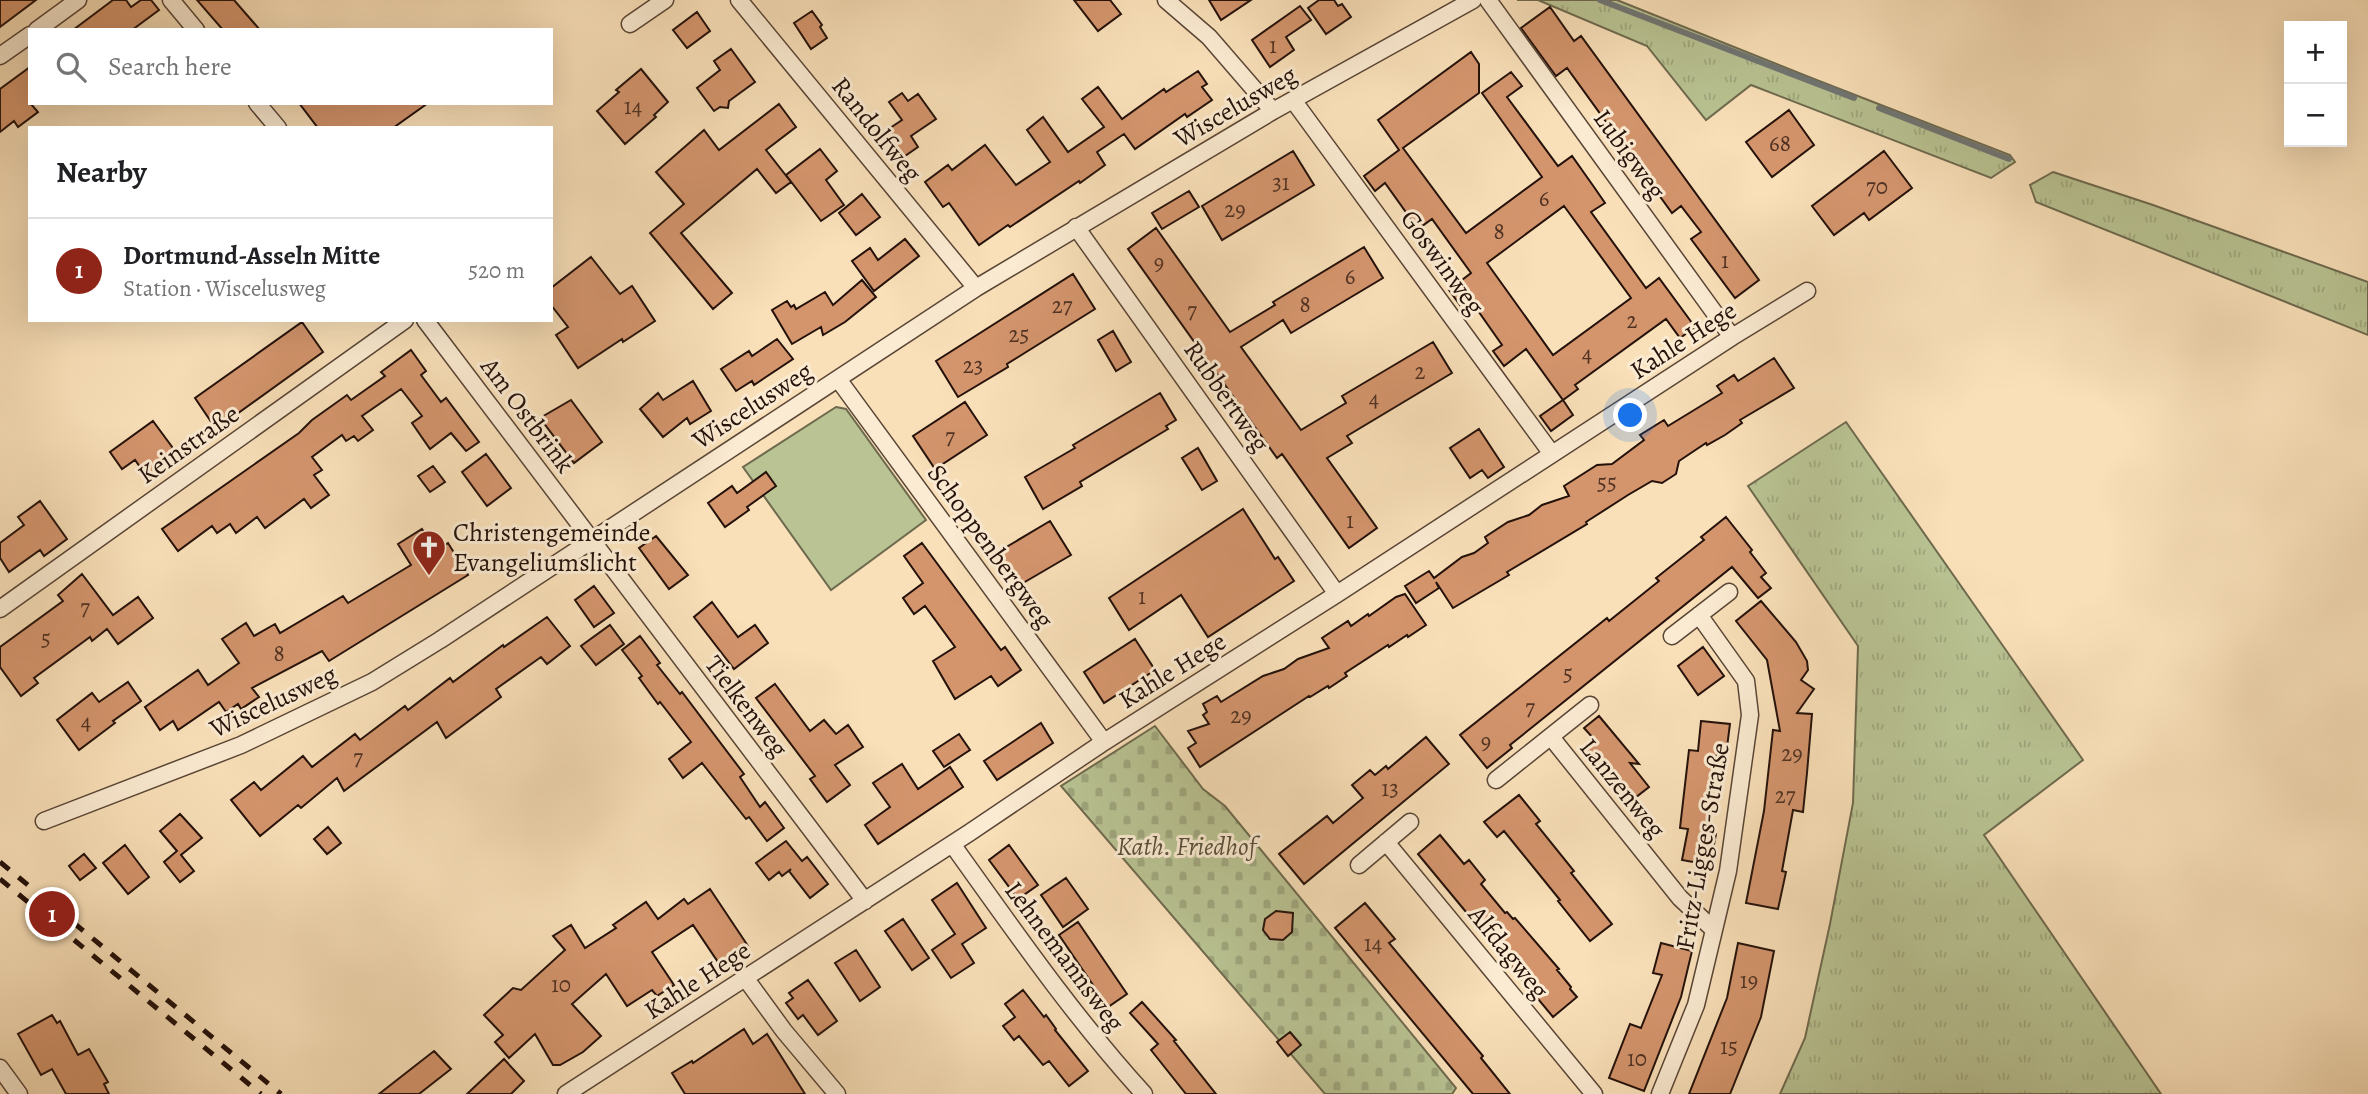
<!DOCTYPE html>
<meta charset="utf-8">
<style>
body{margin:0;font-family:Alegreya,serif;background:#f6f6f6;color:#202124}
.controls{position:absolute;right:21px;top:21px;display:grid;overflow:hidden;border-radius:0px;box-shadow:0 7px 28px #0002}
.controls button{width:63px;height:63px;display:grid;place-items:center;padding:0;border:0;border-bottom:2px solid #e0e0e0;background:#fff;color:#202124;font:35px sans-serif}
.you{position:absolute;left:1631px;top:416px;width:24px;height:24px;margin:-18px;border:5px solid #fff;border-radius:50%;background:#1a73e8;box-shadow:0 0 0 10px #1a73e833}
.badge{display:grid;place-items:center;width:46px;height:46px;border-radius:50%;background:#8f2418;color:#fff;font-size:23px;font-weight:700}
.pin{position:absolute;translate:-50% -50%;border:4px solid #fff;box-shadow:0 2px 7px #0006}
.list{margin:0;padding:0;list-style:none}
h2{display:flex;justify-content:space-between;align-items:center;height:91px;margin:0;padding:0 28px;font-size:30px}
h2 small{font-size:23px;font-weight:400;color:#757577}
.list li{display:grid;grid-template-columns:46px 1fr auto;gap:21px;align-items:center;box-sizing:border-box;height:105px;padding:0 28px;border-top:2px solid #e0e0e0}
.list b{display:block;font-size:26px;white-space:nowrap}
.list p{margin:0;font-size:23px;white-space:nowrap;color:#757577}
.list em{font-size:23px;font-style:normal;color:#757577}
.icon{flex:none;width:38px;height:38px;fill:none;stroke:currentColor;stroke-width:2;stroke-linecap:round;stroke-linejoin:round}
.map{position:relative;flex:none;width:2368px;height:1094px;overflow:hidden}
.search{position:absolute;background:#fff;box-shadow:0 7px 28px #0002;left:28px;top:28px;width:525px;height:77px;display:flex;align-items:center;gap:18px;box-sizing:border-box;padding:0 24px;border-radius:0px;color:#757577;font-size:26px}
.panel{position:absolute;background:#fff;box-shadow:0 7px 28px #0002;left:28px;top:126px;width:525px;height:196px;border-radius:0px}
.map>svg:first-child{display:block}
.grass{fill:url(#grass-tufts);stroke:#6e6a4e;stroke-width:2}
.cemetery{fill:url(#cemetery-stones);stroke:#6e6a4e;stroke-width:2}
.green{fill:#b9c393;stroke:#6e6a4e;stroke-width:2}
.lines{fill:none;stroke-linecap:round;stroke-linejoin:round}
.stream{stroke:#707674;stroke-width:6}
.building{fill:#d4956d;stroke:#24110a;stroke-width:2;fill-rule:evenodd}
.minor-casing{stroke:#594536;stroke-width:19}
.minor{stroke:#fbebd2;stroke-width:16}
.rail{stroke:#24110a;stroke-width:5;stroke-dasharray:12 12;stroke-linecap:butt}
.labels{text-anchor:middle;stroke-width:6;stroke-linejoin:round;paint-order:stroke}
.number-label{font-size:23px;fill:#503223}
.street-label{font-size:26px;fill:#24110a;stroke:#fbebd2}
.poi-label{font-size:26px;fill:#24110a;stroke:#fbebd2;text-anchor:start}
.park-label{font-size:26px;font-style:italic;fill:#584f3a;stroke:#fbebd2}
</style>
<div class="map">
<svg width="2368" height="1094" viewBox="0 0 2368 1094">
<defs>
<pattern id="grass-tufts" width="24" height="20" patternUnits="userSpaceOnUse" patternTransform="scale(1.75)"><rect width="24" height="20" fill="#b9c393"/><path d="M3 7l-1-3M5 7V3M7 7l1-3M15 17l-1-3M17 17v-4M19 17l1-3" fill="none" stroke="#9fa67d"/></pattern>
<pattern id="cemetery-stones" width="16" height="16" patternUnits="userSpaceOnUse" patternTransform="scale(1.75)"><rect width="16" height="16" fill="#b9c393"/><path d="M2 7V4a2 2 0 0 1 4 0v3zM10 15v-3a2 2 0 0 1 4 0v3z" fill="#9fa67d"/></pattern>
</defs>
<rect width="100%" height="100%" fill="#f9e0b9"/>
<filter id="stains"><feTurbulence type="fractalNoise" baseFrequency=".00286" numOctaves="4"/><feColorMatrix values="0 0 0 0 .2 0 0 0 0 .09 0 0 0 0 .02 0 0 0 .5 -.17"/></filter>
<radialGradient id="worn" r=".72"><stop offset=".6" stop-color="#630" stop-opacity="0"/><stop offset="1" stop-color="#630" stop-opacity=".3"/></radialGradient>
<path class="grass" d="M1517,0H1617L1814,79L2010,155L2015,162L1991,178L1751,85L1706,120L1647,46L1538,0Z
M2053,172L2153,205L2368,282V335L2036,202L2030,185Z
M1846,422L2083,760L1984,835L2161,1094H1780L1805,1038L1830,924L1853,803L1858,646L1748,486Z"/>
<path class="cemetery" d="M1155,726L1203,789L1225,806L1456,1088L1452,1094H1325L1061,786Z"/>
<path class="green" d="M836,407L846,409L926,520L831,590L743,467Z"/>
<g class="lines">
<path class="stream" d="M1600,0L1854,98
M1879,108L2009,159"/>
</g>
<path class="building" d="M0,0H36L0,27Z
M113,0H126L131,7L141,0H151L159,10L132,30H73Z
M197,0H234L260,30H223Z
M1074,0H1110L1121,14L1098,31Z
M1209,0H1251L1221,20Z
M1319,0H1334L1338,6L1342,4L1351,17L1326,34L1308,8Z
M1300,6L1311,20L1286,37L1294,50L1270,67L1252,40Z
M1550,7L1574,41L1581,36L1759,280L1735,298L1691,239L1701,232L1681,206L1672,213L1567,68L1556,76L1521,28Z
M812,11L822,25L820,27L827,38L811,49L794,23Z
M697,12L710,31L687,48L673,30Z
M731,49L755,82L729,101L728,108L720,107L714,111L697,88L720,70L714,61Z
M1471,52L1479,64V93L1403,148L1466,233L1542,177L1482,93L1511,72L1522,86L1507,97L1558,166L1572,156L1594,187L1605,203L1591,212L1646,288L1659,278L1695,327L1680,338L1666,319L1575,385L1578,389L1563,400L1526,349L1504,366L1493,351L1502,345L1469,298L1460,305L1449,290L1471,273L1432,219L1418,229L1385,183L1375,191L1364,176L1399,150L1378,120ZM1564,206L1631,298L1553,355L1487,263Z
M30,67V103L38,112L18,127L14,121L0,132V89Z
M641,69L668,102L654,115L656,117L625,144L597,111L619,92L616,90Z
M1198,71L1207,84L1202,87L1212,100L1187,117L1185,114L1135,149L1124,134L1097,152L1105,165L1080,183L1079,181L1010,227L1008,225L979,245L949,203L943,207L925,182L948,165L952,170L985,145L1016,185L1050,162L1027,130L1043,117L1068,152L1104,127L1082,99L1098,87L1122,119L1164,89L1166,92Z
M902,93L908,101L918,94L936,119L911,136L918,147L902,158L884,132L902,120L889,102Z
M299,103H428L393,128H318Z
M779,104L796,127L766,150L791,182L776,193L757,169L681,233L732,293L713,309L650,233L684,204L656,172L704,130L719,150Z
M1789,110L1814,145L1772,177L1746,142Z
M820,149L837,171L826,180L844,205L821,221L786,175Z
M1293,151L1314,185L1222,240L1202,206Z
M1884,151L1912,188L1869,220L1864,213L1834,235L1812,206Z
M1189,191L1199,207L1162,229L1152,213Z
M862,194L880,217L856,235L839,213Z
M1156,228L1230,332L1275,305L1273,302L1364,247L1383,278L1291,333L1283,320L1241,347L1301,430L1346,403L1342,396L1433,342L1452,373L1347,436L1352,443L1327,458L1377,528L1349,548L1282,454L1277,458L1128,249Z
M905,239L919,256L874,291L852,261L870,248L878,260Z
M591,257L620,294L632,286L655,321L623,342L622,339L578,368L556,335L568,327L551,305V288Z
M1073,274L1095,309L1007,364L1008,367L958,397L936,361Z
M862,280L876,297L845,322L823,335L821,327L792,344L772,310L787,301L791,307L794,305L796,309L825,292L833,305Z
M302,322L323,352L216,429L195,398Z
M1113,331L1131,362L1116,371L1098,340Z
M777,339L793,359L754,385L752,381L736,391L721,369L749,351L752,356Z
M411,350L426,371L421,375L441,402L446,398L479,442L466,451L451,433L430,449L412,423L422,416L401,389L362,416L373,430L358,441L354,436L346,441L342,435L312,457L322,470L314,475L329,495L311,508L304,499L265,528L257,517L236,533L230,524L217,533L212,526L178,551L162,529L299,433L312,420L347,395L351,400L385,376L381,372Z
M1774,358L1794,388L1740,420L1742,423L1725,435L1707,445L1706,443L1679,461L1676,474L1662,483L1652,481L1628,495L1586,522L1587,524L1507,572L1509,575L1453,608L1436,582L1439,588L1416,603L1405,586L1429,571L1434,578L1462,557L1474,553L1488,543L1485,537L1508,522L1529,515L1542,505L1569,496L1564,486L1597,465L1612,464L1644,440L1640,435L1664,420L1668,426L1722,393L1717,386L1734,375L1738,381Z
M693,381L711,411L690,424L687,418L663,437L640,409L658,393L663,400Z
M1160,393L1176,420L1166,426L1168,429L1080,482L1082,486L1043,509L1025,477L1075,448L1073,445Z
M571,400L602,442L574,463L540,418Z
M1563,400L1573,415L1551,431L1540,416Z
M965,402L987,435L935,469L913,436Z
M153,421L181,459L150,481L135,460L122,469L110,452Z
M1479,429L1504,467L1488,478L1482,470L1470,478L1450,448Z
M1198,448L1217,481L1202,490L1182,458Z
M486,454L511,488L487,506L462,472Z
M433,466L445,482L430,492L418,476Z
M766,472L776,486L747,507L749,510L725,527L708,503L732,486L737,493Z
M40,501L67,539L44,556L40,550L9,572L0,558V543L24,525L18,517Z
M1243,509L1275,559L1278,557L1294,581L1208,637L1181,595L1129,630L1109,598Z
M1726,517L1752,550L1750,552L1766,573L1761,577L1771,588L1758,598L1732,567L1510,745L1512,748L1487,768L1460,735L1607,618L1609,621L1659,581L1656,578L1704,540L1701,537Z
M1050,521L1071,555L1018,586L998,552Z
M422,529L435,550L448,543L468,575L329,661L322,651L252,688L259,697L241,709L238,704L226,712L219,702L178,730L173,721L160,730L145,707L198,670L208,685L239,663L222,639L246,623L254,636L275,624L280,633L343,596L348,603L411,565L398,544Z
M656,536L688,575L669,589L639,548Z
M922,543L1001,650L1005,647L1021,670L998,686L991,676L955,699L933,661L955,647L925,606L914,614L903,598L923,583L904,556Z
M82,574L113,615L138,597L153,618L118,644L107,629L92,641L90,637L34,678L38,683L21,696L0,667V647L63,601L58,595Z
M594,586L614,613L594,627L575,600Z
M1405,594L1426,625L1408,637L1407,635L1389,647L1388,645L1345,673L1347,676L1329,688L1328,686L1310,697L1309,696L1200,767L1188,748L1196,743L1188,731L1209,724L1203,715L1207,712L1203,704L1217,696L1221,702L1263,676L1284,669L1298,659L1329,648L1322,638L1348,621L1351,626L1368,614L1369,616L1396,597Z
M1761,601L1796,642L1807,661L1808,670L1801,680L1814,689L1797,713L1812,714L1807,773L1803,812L1793,810L1782,871L1786,872L1778,909L1746,903L1764,811L1773,730L1780,731L1767,660L1736,621Z
M712,602L738,637L755,625L768,643L734,669L694,617Z
M547,617L570,646L547,664L541,657L496,689L501,697L446,738L437,722L344,791L337,778L301,808L298,805L260,836L231,800L254,782L261,790L303,756L312,767L355,734L360,740L405,706L408,710L450,678L453,682L503,645L504,647Z
M610,625L624,644L596,665L581,646Z
M640,636L660,663L657,665L680,694L682,692L744,774L740,777L760,807L765,802L784,828L767,841L749,817L746,819L702,763L683,778L669,759L691,742L660,702L658,704L639,678L642,676L622,650Z
M1135,639L1155,670L1104,703L1084,672Z
M1703,647L1724,676L1698,695L1678,666Z
M128,682L141,701L113,721L115,723L79,750L57,720L92,693L99,702Z
M775,684L810,731L824,720L836,734L848,725L863,747L835,765L850,785L827,802L810,779L815,776L756,698Z
M1599,716L1639,764L1630,763L1649,787L1631,801L1618,784L1612,788L1582,750L1595,740L1584,728Z
M1701,721L1730,724L1726,755L1717,754L1715,763L1707,832L1716,834L1710,865L1682,860L1688,829L1680,828L1689,750L1698,751Z
M1041,723L1053,743L997,780L984,761Z
M959,734L970,750L944,767L933,751Z
M1426,737L1449,764L1304,884L1279,854L1327,816L1333,823L1363,798L1352,785L1370,770L1375,775L1386,766L1388,769Z
M902,764L918,789L950,767L963,787L878,844L865,825L890,807L873,783Z
M1519,795L1540,821L1536,824L1574,871L1571,873L1612,924L1590,941L1558,901L1560,900L1504,831L1497,837L1484,822Z
M180,814L202,838L181,855L194,871L180,882L164,862L177,851L160,831Z
M328,827L341,843L327,854L314,839Z
M1440,835L1464,864L1469,860L1485,880L1481,884L1505,913L1507,912L1513,919L1515,918L1559,969L1557,970L1571,987L1570,989L1577,997L1553,1017L1418,854Z
M786,841L802,861L807,857L828,884L810,898L789,871L791,869L782,876L779,872L769,880L756,863Z
M125,845L149,877L128,894L103,863Z
M1009,845L1038,885L1018,899L989,860Z
M84,854L96,868L80,880L69,866Z
M1066,878L1088,909L1063,927L1041,895Z
M957,883L986,928L962,944L974,963L951,978L932,950L955,934L932,900Z
M710,889L748,946L720,965L693,925L652,952L674,985L657,996L652,990L627,1006L606,974L572,1004L601,1036L583,1052L560,1065H553L535,1034L509,1058L495,1042L503,1035L484,1015L513,988L521,990L565,950L553,936L571,925L585,948L616,928L613,925L646,902L658,919L684,899L688,904Z
M1365,903L1395,939L1389,943L1483,1056L1481,1058L1510,1094H1473L1335,928Z
M1276,911L1293,913L1292,932L1283,940L1270,939L1263,930L1265,919Z
M903,919L929,958L912,970L885,931Z
M1078,922L1127,994L1108,1007L1059,935Z
M1661,943L1692,951L1681,997L1644,1091L1609,1078L1630,1024L1641,1028L1662,975L1653,973Z
M1738,943L1774,951L1761,1017L1730,1094H1689L1727,998Z
M856,950L880,987L860,1001L835,963Z
M808,980L837,1021L818,1035L803,1015L798,1019L786,1003L793,998L789,993Z
M1023,990L1044,1017L1046,1015L1056,1029L1055,1030L1088,1071L1069,1086L1049,1061L1043,1065L1019,1036L1014,1040L1003,1026L1015,1017L1005,1004Z
M1142,1002L1176,1040L1174,1041L1216,1094H1186L1151,1050L1158,1044L1130,1013Z
M52,1015L57,1023L60,1021L78,1055L89,1049L108,1082L104,1084L109,1094H66L52,1069L41,1075L18,1034Z
M744,1029L753,1044L767,1034L805,1094H685L672,1073L692,1061L693,1063Z
M1290,1032L1301,1045L1288,1056L1277,1042Z
M434,1051L451,1069L419,1094H379Z
M504,1059L524,1081L511,1094H467Z"/>
<g class="lines">
<g class="minor-casing">
<path id="minor" d="M171,0L196,30
M739,0L976,288
M1166,0L1209,37L1273,111
M1488,0L1732,337
M630,24L665,0
M37,30L78,0
M0,56L30,35
M1293,100L1552,454
M257,103L278,128
M1076,227L1337,594
M425,320L865,901
M838,379L1104,742
M0,609L405,320
M1672,636L1729,592
M1551,737L1680,898L1714,930
M1496,780L1590,705
M44,821L241,745L372,682L440,640L976,288L1273,111L1473,0
M1386,842L1594,1094
M952,844C1013,929 1073,1016 1144,1094
M1359,865L1410,822
M746,979L784,1031L837,1094
M0,1068L19,1094
M566,1094L969,833L1101,744L1337,594L1732,337L1807,291
M1660,1094L1696,1005L1714,930L1728,871L1750,715L1746,681L1699,615"/>
</g>
<use href="#minor" class="minor"/>
<path class="rail" d="M0,862L281,1094
M0,879L261,1094"/>
</g>
<defs>
<g id="church-pin" transform="scale(1.75)"><path d="M0 17L-7.5 6A9.5 9.5 0 1 1 7.5 6Z" fill="#8f2418" stroke="#fbebd2"/><path d="M-1.2-6h2.4v3.5h3.3v2.4h-3.3V6h-2.4V-.1h-3.3v-2.4h3.3Z" fill="#fff"/></g>
</defs>
<g fill-rule="evenodd">
<use href="#church-pin" x="429" y="547"/>
</g>
<g class="labels">
<g class="number-label">
<text x="1273" y="53">1</text>
<text x="633" y="114">14</text>
<text x="1780" y="151">68</text>
<text x="1281" y="190">31</text>
<text x="1877" y="194">70</text>
<text x="1544" y="206">6</text>
<text x="1235" y="217">29</text>
<text x="1499" y="239">8</text>
<text x="1725" y="268">1</text>
<text x="1159" y="270">9</text>
<text x="1350" y="284">6</text>
<text x="1305" y="312">8</text>
<text x="1062" y="313">27</text>
<text x="1192" y="318">7</text>
<text x="1632" y="328">2</text>
<text x="1019" y="342">25</text>
<text x="1587" y="361">4</text>
<text x="973" y="373">23</text>
<text x="1420" y="379">2</text>
<text x="1374" y="406">4</text>
<text x="950" y="444">7</text>
<text x="1607" y="490">55</text>
<text x="1350" y="528">1</text>
<text x="1142" y="604">1</text>
<text x="85" y="615">7</text>
<text x="46" y="646">5</text>
<text x="279" y="661">8</text>
<text x="1568" y="681">5</text>
<text x="1530" y="715">7</text>
<text x="1241" y="723">29</text>
<text x="86" y="729">4</text>
<text x="1486" y="749">9</text>
<text x="1792" y="761">29</text>
<text x="358" y="765">7</text>
<text x="1390" y="796">13</text>
<text x="1785" y="803">27</text>
<text x="1373" y="951">14</text>
<text x="1749" y="988">19</text>
<text x="561" y="992">10</text>
<text x="1729" y="1054">15</text>
<text x="1637" y="1066">10</text>
</g>
<g class="street-label">
<text transform="translate(1235 106) rotate(-30)" y="9">Wiscelusweg</text>
<text transform="translate(877 129) rotate(51)" y="9">Randolfweg</text>
<text transform="translate(1630 154) rotate(54)" y="9">Lubigweg</text>
<text transform="translate(1443 262) rotate(54)" y="9">Goswinweg</text>
<text transform="translate(1683 340) rotate(-33)" y="9">Kahle Hege</text>
<text transform="translate(1227 396) rotate(55)" y="9">Rubbertweg</text>
<text transform="translate(752 405) rotate(-33)" y="9">Wiscelusweg</text>
<text transform="translate(528 415) rotate(53)" y="9">Am Ostbrink</text>
<text transform="translate(188 444) rotate(-35)" y="9">Keinstraße</text>
<text transform="translate(991 546) rotate(54)" y="9">Schoppenbergweg</text>
<text transform="translate(1172 670) rotate(-32)" y="9">Kahle Hege</text>
<text transform="translate(273 701) rotate(-25)" y="9">Wiscelusweg</text>
<text transform="translate(747 706) rotate(53)" y="9">Tielkenweg</text>
<text transform="translate(1623 788) rotate(51)" y="9">Lanzenweg</text>
<text transform="translate(1702 846) rotate(-80)" y="9">Fritz-Ligges-Straße</text>
<text transform="translate(1509 952) rotate(51)" y="9">Alfdagweg</text>
<text transform="translate(1065 956) rotate(53)" y="9">Lehnemannsweg</text>
<text transform="translate(697 980) rotate(-33)" y="9">Kahle Hege</text>
</g>
<g class="poi-label">
<text x="453" y="541">Christengemeinde<tspan x="453" dy="30">Evangeliumslicht</tspan></text>
</g>
<g class="park-label">
<text x="1186" y="855">Kath. Friedhof</text>
</g>
</g>
<rect width="100%" height="100%" filter="url(#stains)"/>
<rect width="100%" height="100%" fill="url(#worn)"/>
</svg>
<div class="controls">
<button>+</button>
<button>−</button>
</div>
<div class="you"></div>
<div class="pin badge" style="left:52px;top:914px">1</div>
<div class="search"><svg class="icon" aria-label="search" viewBox="0 0 24 24"><circle cx="10" cy="10" r="6"/><path d="M15 15l6 6"/></svg>Search here</div>
<section class="panel">
<h2>Nearby<small></small></h2>
<ul class="list">
<li><span class="badge">1</span><div><b>Dortmund-Asseln Mitte</b><p>Station · Wiscelusweg</p></div><em>520 m</em></li>
</ul>
</section>
</div>
